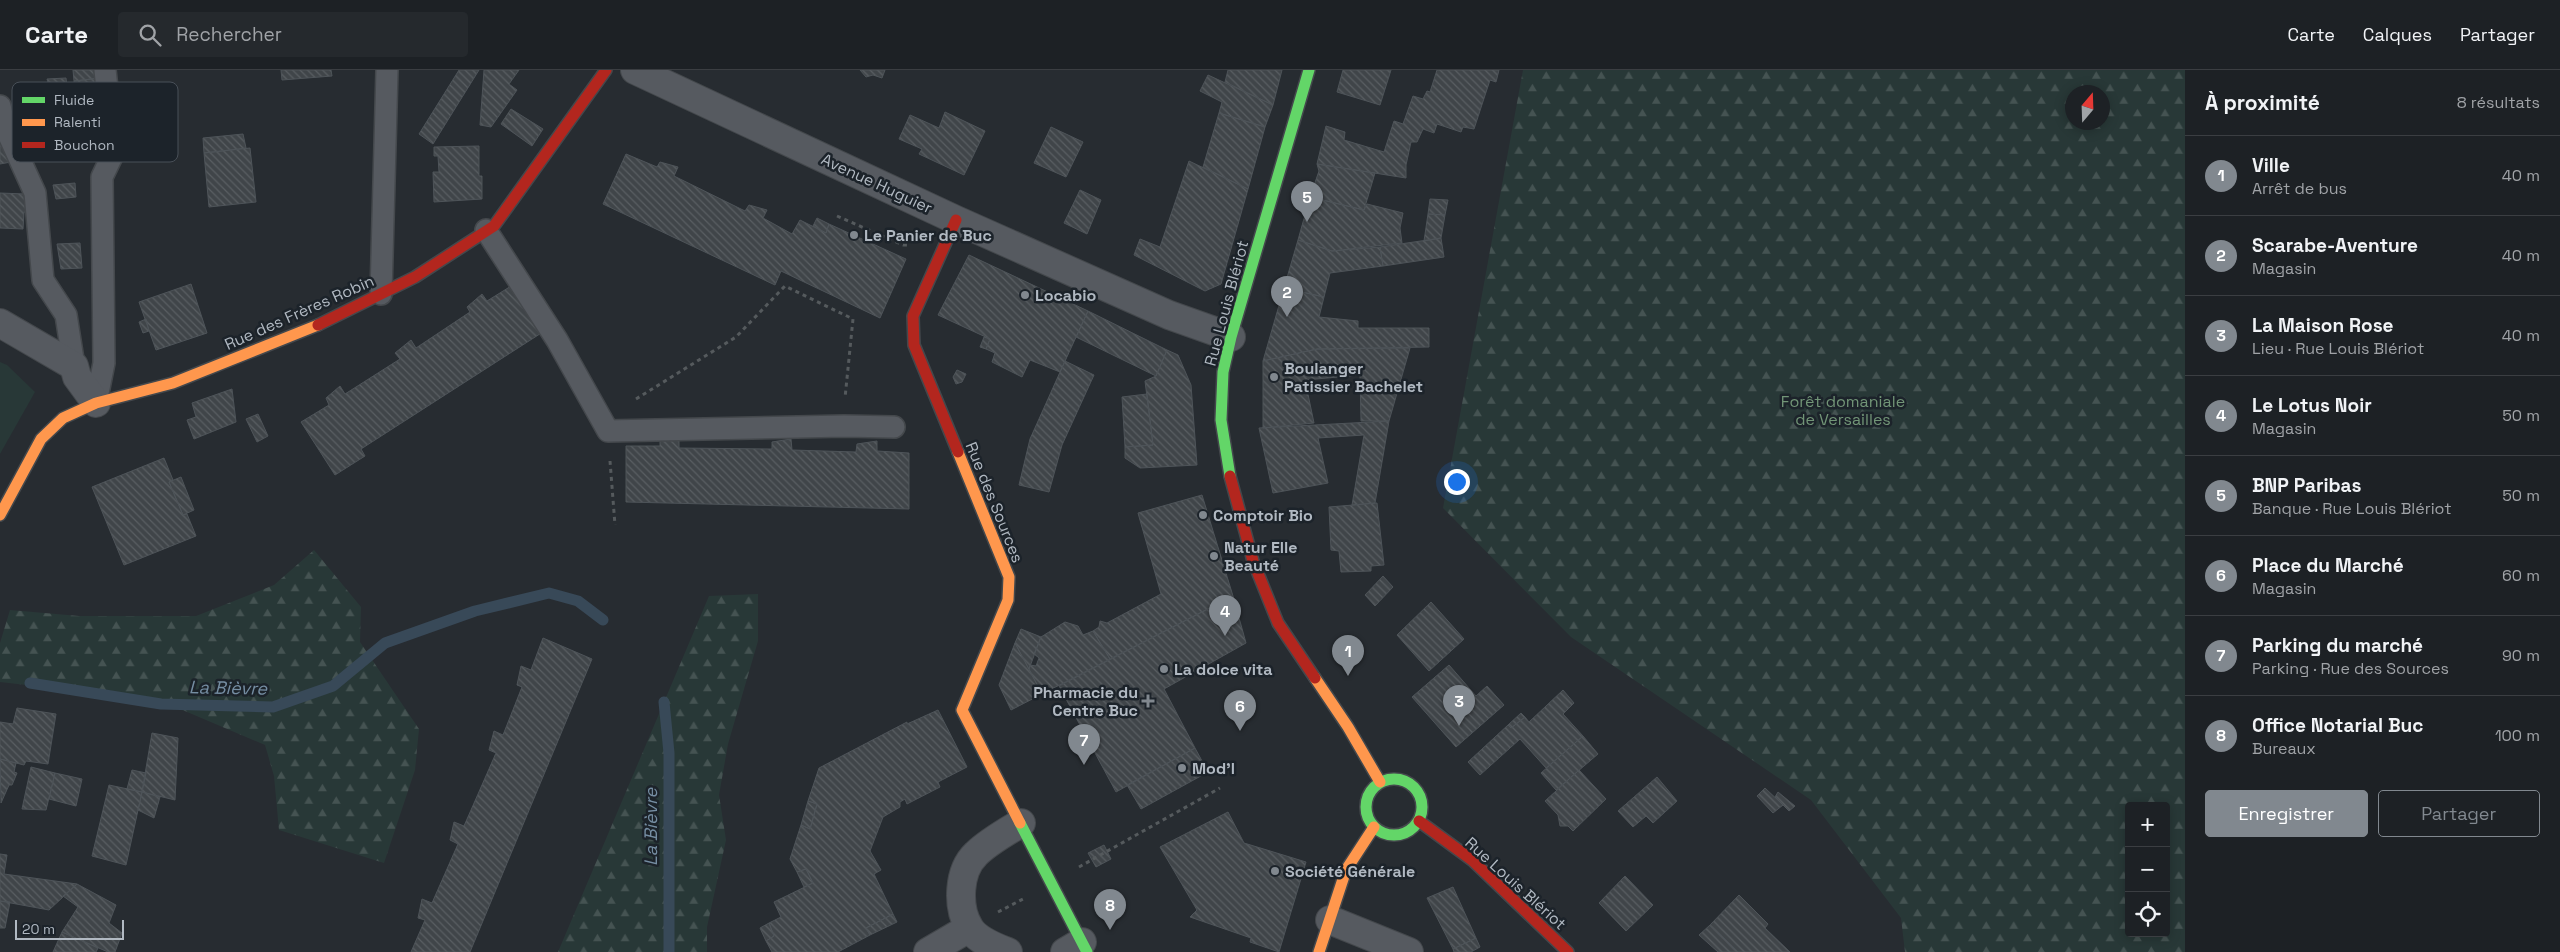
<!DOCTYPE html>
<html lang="fr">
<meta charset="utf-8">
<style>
body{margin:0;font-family:"Space Grotesk",sans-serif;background:#25292d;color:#f1f3f6}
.controls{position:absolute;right:15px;bottom:15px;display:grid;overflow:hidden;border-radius:5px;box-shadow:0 2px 12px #0003}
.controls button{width:45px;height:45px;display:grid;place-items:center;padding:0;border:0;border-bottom:1px solid #3b3e42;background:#1d2125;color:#f1f3f6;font:25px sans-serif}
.compass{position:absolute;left:2065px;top:15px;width:45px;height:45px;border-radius:50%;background:#1d2125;box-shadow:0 2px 12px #0003;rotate:19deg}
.scale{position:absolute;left:15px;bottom:12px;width:109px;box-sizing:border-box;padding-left:5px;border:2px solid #b1b9c2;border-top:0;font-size:14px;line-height:18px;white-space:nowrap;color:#b1b9c2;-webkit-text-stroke:4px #1c232a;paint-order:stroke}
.you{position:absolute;left:1456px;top:411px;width:18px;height:18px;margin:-12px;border:4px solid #fff;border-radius:50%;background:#1a73e8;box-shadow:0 0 0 8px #1a73e833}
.badge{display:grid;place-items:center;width:32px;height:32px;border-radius:50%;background:#81888f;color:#fff;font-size:16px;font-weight:700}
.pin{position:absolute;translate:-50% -41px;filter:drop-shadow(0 1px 2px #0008)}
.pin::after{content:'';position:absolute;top:26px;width:18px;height:15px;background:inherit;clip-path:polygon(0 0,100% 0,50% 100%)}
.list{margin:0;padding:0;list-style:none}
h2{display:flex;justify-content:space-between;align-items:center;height:65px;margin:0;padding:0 20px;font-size:21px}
h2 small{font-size:16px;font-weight:400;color:#a0a3a7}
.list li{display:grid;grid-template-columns:32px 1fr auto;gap:15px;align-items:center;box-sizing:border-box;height:80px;padding:0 20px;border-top:1px solid #3b3e42}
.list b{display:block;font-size:19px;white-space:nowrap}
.list p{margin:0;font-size:16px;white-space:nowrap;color:#a0a3a7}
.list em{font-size:16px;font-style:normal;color:#a0a3a7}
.actions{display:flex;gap:10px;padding:15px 20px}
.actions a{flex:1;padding:11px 0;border:1px solid #81888f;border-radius:5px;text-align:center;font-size:18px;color:#81888f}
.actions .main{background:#81888f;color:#fff}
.icon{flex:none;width:28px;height:28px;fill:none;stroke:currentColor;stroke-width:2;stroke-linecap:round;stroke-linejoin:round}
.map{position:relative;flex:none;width:2185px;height:882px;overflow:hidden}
header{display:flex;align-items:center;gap:30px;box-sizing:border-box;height:70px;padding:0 25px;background:#1d2125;border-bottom:1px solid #3b3e42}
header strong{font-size:24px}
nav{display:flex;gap:28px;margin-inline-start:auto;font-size:18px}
.search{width:350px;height:45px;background:#25292d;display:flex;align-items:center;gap:12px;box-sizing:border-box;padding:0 18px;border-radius:5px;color:#a0a3a7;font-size:19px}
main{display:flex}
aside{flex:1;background:#1d2125}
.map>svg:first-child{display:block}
.green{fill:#283837}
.forest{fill:url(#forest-firs);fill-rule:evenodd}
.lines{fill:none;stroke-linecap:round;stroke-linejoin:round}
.stream{stroke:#384958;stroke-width:11}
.building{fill:url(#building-back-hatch);stroke:#4e5459}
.lane-casing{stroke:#44484c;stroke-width:24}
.street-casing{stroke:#44484c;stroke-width:30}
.fast-casing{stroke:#44484c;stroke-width:14}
.slow-casing{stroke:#44484c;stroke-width:14}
.jam-casing{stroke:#44484c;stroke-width:14}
.path{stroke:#555a5d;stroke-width:3;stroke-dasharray:4 4;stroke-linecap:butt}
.lane{stroke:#565a60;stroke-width:21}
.street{stroke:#565a60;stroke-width:28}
.fast{stroke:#63d668;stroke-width:11}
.slow{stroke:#ff974d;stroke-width:11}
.jam{stroke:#b3261e;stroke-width:11}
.poi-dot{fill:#81888f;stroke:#1c232a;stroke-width:2}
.labels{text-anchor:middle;stroke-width:5;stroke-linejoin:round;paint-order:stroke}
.street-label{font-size:16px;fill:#b1b9c2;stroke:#1c232a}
.poi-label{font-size:16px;font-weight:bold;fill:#b1b9c2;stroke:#1c232a;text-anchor:start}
.park-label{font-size:16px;fill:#729577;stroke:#1c232a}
.water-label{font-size:18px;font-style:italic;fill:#758da2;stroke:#1c232a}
.key{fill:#1c232a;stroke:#495058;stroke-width:1}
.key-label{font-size:14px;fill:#b1b9c2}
</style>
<header>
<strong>Carte</strong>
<div class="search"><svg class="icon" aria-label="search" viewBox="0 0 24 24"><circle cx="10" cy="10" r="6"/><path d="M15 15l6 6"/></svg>Rechercher</div>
<nav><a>Carte</a><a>Calques</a><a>Partager</a></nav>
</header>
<main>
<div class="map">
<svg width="2185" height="882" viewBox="0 0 2185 882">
<defs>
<pattern id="forest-firs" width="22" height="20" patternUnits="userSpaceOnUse" patternTransform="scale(1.25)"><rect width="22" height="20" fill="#283837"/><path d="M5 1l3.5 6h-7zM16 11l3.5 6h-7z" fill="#455352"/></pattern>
<pattern id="building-back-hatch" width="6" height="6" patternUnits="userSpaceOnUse" patternTransform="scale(1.25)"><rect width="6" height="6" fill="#404549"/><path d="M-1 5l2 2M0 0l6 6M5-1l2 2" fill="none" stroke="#595e62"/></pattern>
</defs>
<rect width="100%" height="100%" fill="#272c31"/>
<path class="green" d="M0,292L7,295L35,322L0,384Z"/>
<path class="forest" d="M1523,0H2185V882H1905L1901,848L1811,730L1571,567L1443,438ZM2072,22H2102V52H2072ZM2129,736H2166V863H2129Z
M314,480L361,537L360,572L419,659L415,700L384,793L279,760L274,706L265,675L159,630L0,612V573L10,540L79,546H196L274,515Z
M758,524V571L728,674L719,725L726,770L707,857V882H558L709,526Z"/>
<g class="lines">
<path class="stream" d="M30,613L161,634L273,637L333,616L385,573L475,541L549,523L578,531L603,550
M664,632L669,683V882"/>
</g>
<path class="building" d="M73,0H99L100,8L74,11Z
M281,0H331L332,6L282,10Z
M459,0H479L433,74L419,64Z
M484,0H519L509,14L517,20L491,57L480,55Z
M860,0H885L882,8L873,5L866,7Z
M1228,0H1282L1273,35L1225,12Z
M1343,0H1391L1380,35L1337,22Z
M1437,0H1499L1496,12L1490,10L1474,59L1463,57L1461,62L1437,54L1434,63L1423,59L1417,72H1411L1406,95V108L1317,94L1326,56L1345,62L1344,70L1384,82L1394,51L1403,54L1413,26L1423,29L1427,21L1430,22Z
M1208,5L1273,35L1265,57L1219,43L1222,32L1200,21Z
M66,8L69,36L20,42L18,19L49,16L47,9Z
M100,8L101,23L74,26V11Z
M511,39L543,59L532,76L501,54Z
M945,42L985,61L964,105L919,84L922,79L899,69L910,45L939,58Z
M1219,43L1265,57L1248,119L1203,97Z
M1051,57L1083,72L1066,107L1034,93Z
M243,64L246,78L204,83L203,68Z
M9,71L11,92L0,94V72Z
M479,76V106H482V129L434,132L433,102H439L438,86H434V77Z
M250,78L256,132L209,137L204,83Z
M626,84L657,97L660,92L678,97L674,106L745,141L749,135L767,140L763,148L792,164L800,150L826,163L829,154L906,189L880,248L781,201L775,215L603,134Z
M1189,91L1248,119L1221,214L1205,221L1134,185L1140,169L1160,177Z
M1317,94L1375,103L1364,140L1310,127L1319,101Z
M75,113L76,127L56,129L53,115Z
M1080,120L1101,130L1087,164L1064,153Z
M0,123L25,124L30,143L24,142L23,159L0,158Z
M1310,127L1364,140L1367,134L1403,143L1400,158L1402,173L1332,181L1298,170Z
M1430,129L1448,130L1445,145L1428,144Z
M1428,144L1445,145L1441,168L1424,171Z
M817,148L829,154L826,163L813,156Z
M1441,168L1444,187L1383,196L1380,177Z
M1298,170L1332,181L1380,177L1383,196L1330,203L1324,227L1284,218Z
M80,173L82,198L61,199L57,174Z
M969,185L1088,241L1060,302L1030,290L1022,307L992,292L995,283L986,279L990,269L938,245Z
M516,213L546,260L361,379L365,386L335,405L301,352L329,335L326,328L340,316L345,324L400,289L395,283L411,270L416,278L470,242L467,237L482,224L487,231Z
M191,214L207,263L156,280L139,232Z
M1284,218L1324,227L1319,247L1358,251V258H1429V277L1317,279L1263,291Z
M1088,241L1167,280L1156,306L1076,267Z
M146,249L149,261L143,263L139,252Z
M984,267L990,269L986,279L980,277Z
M1410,278L1389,351H1361L1360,305L1305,310L1314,353L1263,358V291L1317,279Z
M1167,280L1178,285L1191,315L1197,395L1140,398L1125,388V377L1153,375L1145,311L1156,306Z
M1065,291L1094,305L1062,375L1049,422L1019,415L1030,369Z
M957,300L966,304L962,312L956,314L953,307Z
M232,319L236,352L194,369L187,350L196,347L192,333Z
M1147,324L1153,375L1125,377L1122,327Z
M258,344L268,366L257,372L246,349Z
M1389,351L1375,433L1352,435L1364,365L1318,368L1328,413L1273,423L1259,358Z
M679,366V378L772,379V372L791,369L792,380L856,382L857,374L877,371V381L909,383V439L626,432V376H660V369Z
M164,388L173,410L169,412L183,445L187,444L196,466L124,495L92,417Z
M181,407L194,440L183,445L169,412Z
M1202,425L1233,526L1110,589L1093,561L1099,557L1100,551L1107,553L1161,524L1138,443Z
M1377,433L1384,495L1371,496V501L1341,502L1339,481L1331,480L1329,437Z
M1383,506L1393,517L1375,536L1365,525Z
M1233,526L1246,573L1164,619L1195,678L1116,722L1059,616Z
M1431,532L1464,569L1429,601L1397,565Z
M1065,552L1078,556L1083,565L1093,561L1110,589L1042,624L1029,599L1030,595L1036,596L1039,588L1034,584L1041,567Z
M1021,559L1041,567L1029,599L1015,573Z
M543,568L592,589L470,882H411L425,850L418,848L422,829L432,833L458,774L450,770L454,752L464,756L496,683L489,680L494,661L503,665L522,617L517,615L521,596L531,600Z
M1015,573L1042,624L1011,640L999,615Z
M1449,595L1476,626L1487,616L1504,635L1456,677L1412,627Z
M1563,620L1574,633L1563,644L1583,666L1546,698L1520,669L1480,705L1468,692L1508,655L1511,658L1525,647L1529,652Z
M17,638L56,644L48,694L26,691L24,695L0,689V652L13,654Z
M938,640L967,697L938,712L940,717L907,734L905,729L900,732V737L883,747L870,781L881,800L874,804L893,844L866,858L870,865L838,882H772L766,871L774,866L769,853L781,847L774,832L813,813L806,799L797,802L790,789L801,755L810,759L817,734L808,731L819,698L907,652V654Z
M1521,643L1525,647L1511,658L1508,655Z
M152,663L178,668L175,730L142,722Z
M1583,666L1598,684L1556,720L1541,703Z
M1195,678L1208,702L1141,739L1127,715Z
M0,689L16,693L14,702L17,703L12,715H9L1,733Z
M31,697L55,703L46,740L22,739Z
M132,700L146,703L142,722L127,719Z
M1579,700L1606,729L1573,761L1568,756H1560L1558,745L1545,731Z
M55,703L82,709L76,736L49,729Z
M1657,707L1677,731L1653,753L1646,746L1633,757L1618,741Z
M109,715L142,722L126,795L92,786Z
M1765,718L1783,735L1773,743L1757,726Z
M142,722L160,727L154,748L138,740Z
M1778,722L1795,736L1789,741L1775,727Z
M808,731L817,734L810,759L801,755Z
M1228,742L1244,773L1306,792L1279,882L1250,872L1251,868L1190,847L1197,840L1160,777Z
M1104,775L1111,789L1096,797L1088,783Z
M0,784L7,785L4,804L77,814L49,840L0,831Z
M806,799L813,813L804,817L797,802Z
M1625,806L1653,835L1626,861L1599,833Z
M77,814L116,835L109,853L122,863L115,882H108L62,862L78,837L63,826Z
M1453,817L1476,868L1453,879L1427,828Z
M1739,825L1768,854L1765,858L1790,882H1738L1710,855Z
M0,831L10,832L5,858H0Z
M893,844L897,852L870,865L866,858Z
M769,853L774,866L766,871L760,858Z
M1710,855L1738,882H1718L1699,865Z
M62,862L98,878L96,882H53Z
M1476,868L1480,877L1471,882H1454L1453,879Z"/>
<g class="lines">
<g class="lane-casing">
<path id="lane" d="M0,36L5,57L35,123L43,210L66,245L74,296
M486,160L557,270L608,361L844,356L894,357
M381,224L387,0
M96,333L104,293L102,107L114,82L105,0"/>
</g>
<g class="street-casing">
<path id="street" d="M635,0L956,150L1169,245L1231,267
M0,253L74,296L77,307L96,333
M1330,850L1409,882
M928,882L969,858
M1008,882C995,877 976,870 969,857C957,837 958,801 976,784C988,772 1006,762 1021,753
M1065,882L1082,872"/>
</g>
<g class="fast-casing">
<path id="fast" d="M1230,406L1221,350L1223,302L1231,267L1309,0
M1366 737a28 28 0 1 1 56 0a28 28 0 1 1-56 0Z
M1020,753L1087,882"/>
</g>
<g class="slow-casing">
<path id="slow" d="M958,382L1009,507L1008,530L962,640L1020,753
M0,445L41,369L63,348L96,333L173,313L318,255
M1315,608L1348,657L1380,712
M1319,882L1346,800L1374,757"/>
</g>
<g class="jam-casing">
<path id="jam" d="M956,150L913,246L914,275L958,382
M318,255L415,207L494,156L606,0
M1230,406L1253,491L1278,553L1315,608
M1419,751L1472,790L1568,882"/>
</g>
<path class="path" d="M837,146L903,175H908
M636,329L736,267L785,216L853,249L845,328
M610,391L615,455
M1079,797L1220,718
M998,842L1023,829"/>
<use href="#lane" class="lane"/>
<use href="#street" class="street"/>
<use href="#fast" class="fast"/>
<use href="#slow" class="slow"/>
<use href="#jam" class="jam"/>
</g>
<g class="poi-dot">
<circle cx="854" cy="165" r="5"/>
<circle cx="1025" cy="225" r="5"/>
<circle cx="1274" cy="307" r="5"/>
<circle cx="1203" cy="445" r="5"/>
<circle cx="1214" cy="486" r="5"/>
<circle cx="1164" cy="599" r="5"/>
<path d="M1145.5 623.5h5v5h5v5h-5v5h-5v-5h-5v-5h5z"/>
<circle cx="1182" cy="698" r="5"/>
<circle cx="1275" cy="801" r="5"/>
</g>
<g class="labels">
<g class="street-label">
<text transform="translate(877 113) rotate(25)" y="6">Avenue Huguier</text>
<text transform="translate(1226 233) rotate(-75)" y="6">Rue Louis Blériot</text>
<text transform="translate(299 242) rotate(-24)" y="6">Rue des Frères Robin</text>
<text transform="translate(995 432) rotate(68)" y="6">Rue des Sources</text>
<text transform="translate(1516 813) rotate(42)" y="6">Rue Louis Blériot</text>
</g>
<g class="poi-label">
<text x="864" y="171">Le Panier de Buc</text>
<text x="1035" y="231">Locabio</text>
<text x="1284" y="304">Boulanger<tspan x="1284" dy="18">Patissier Bachelet</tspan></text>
<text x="1213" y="451">Comptoir Bio</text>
<text x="1224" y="483">Natur Elle<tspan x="1224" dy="18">Beauté</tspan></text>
<text x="1174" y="605">La dolce vita</text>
<text x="1138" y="628" text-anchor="end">Pharmacie du<tspan x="1138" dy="18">Centre Buc</tspan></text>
<text x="1192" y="704">Mod'l</text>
<text x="1285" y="807">Société Générale</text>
</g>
<g class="park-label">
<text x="1843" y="337">Forêt domaniale<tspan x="1843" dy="18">de Versailles</tspan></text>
</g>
<g class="water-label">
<text transform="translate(228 618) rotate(1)" y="6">La Bièvre</text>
<text transform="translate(651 757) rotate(-90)" y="6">La Bièvre</text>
</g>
</g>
<rect x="12" y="12" width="166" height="80" rx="8" class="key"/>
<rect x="22" y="27" width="23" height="6" fill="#63d668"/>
<rect x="22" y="49" width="23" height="7" fill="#ff974d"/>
<rect x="22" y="72" width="23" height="6" fill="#b3261e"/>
<g class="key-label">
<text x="54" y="35">Fluide</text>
<text x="54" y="57">Ralenti</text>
<text x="54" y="80">Bouchon</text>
</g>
</svg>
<div class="controls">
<button>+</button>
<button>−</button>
<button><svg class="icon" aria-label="locate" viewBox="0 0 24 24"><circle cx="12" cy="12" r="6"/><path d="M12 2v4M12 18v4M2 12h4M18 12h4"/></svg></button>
</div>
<svg class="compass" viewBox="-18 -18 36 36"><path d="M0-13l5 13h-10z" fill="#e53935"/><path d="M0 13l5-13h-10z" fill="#a0a3a7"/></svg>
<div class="scale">20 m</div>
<div class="you"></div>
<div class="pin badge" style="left:1348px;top:606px">1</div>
<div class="pin badge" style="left:1287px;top:247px">2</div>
<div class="pin badge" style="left:1459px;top:656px">3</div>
<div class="pin badge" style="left:1225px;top:566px">4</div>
<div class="pin badge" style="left:1307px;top:152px">5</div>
<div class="pin badge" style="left:1240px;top:661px">6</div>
<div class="pin badge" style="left:1084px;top:695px">7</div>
<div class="pin badge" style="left:1110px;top:860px">8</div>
</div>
<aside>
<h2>À proximité<small>8 résultats</small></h2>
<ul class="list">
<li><span class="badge">1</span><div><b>Ville</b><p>Arrêt de bus</p></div><em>40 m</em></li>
<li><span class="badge">2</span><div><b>Scarabe-Aventure</b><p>Magasin</p></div><em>40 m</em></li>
<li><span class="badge">3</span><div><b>La Maison Rose</b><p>Lieu · Rue Louis Blériot</p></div><em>40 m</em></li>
<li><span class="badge">4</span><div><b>Le Lotus Noir</b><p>Magasin</p></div><em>50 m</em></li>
<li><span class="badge">5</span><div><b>BNP Paribas</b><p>Banque · Rue Louis Blériot</p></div><em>50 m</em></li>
<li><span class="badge">6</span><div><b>Place du Marché</b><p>Magasin</p></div><em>60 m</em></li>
<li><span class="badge">7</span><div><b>Parking du marché</b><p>Parking · Rue des Sources</p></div><em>90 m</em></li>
<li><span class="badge">8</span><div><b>Office Notarial Buc</b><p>Bureaux</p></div><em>100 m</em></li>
</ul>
<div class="actions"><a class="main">Enregistrer</a><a>Partager</a></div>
</aside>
</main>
